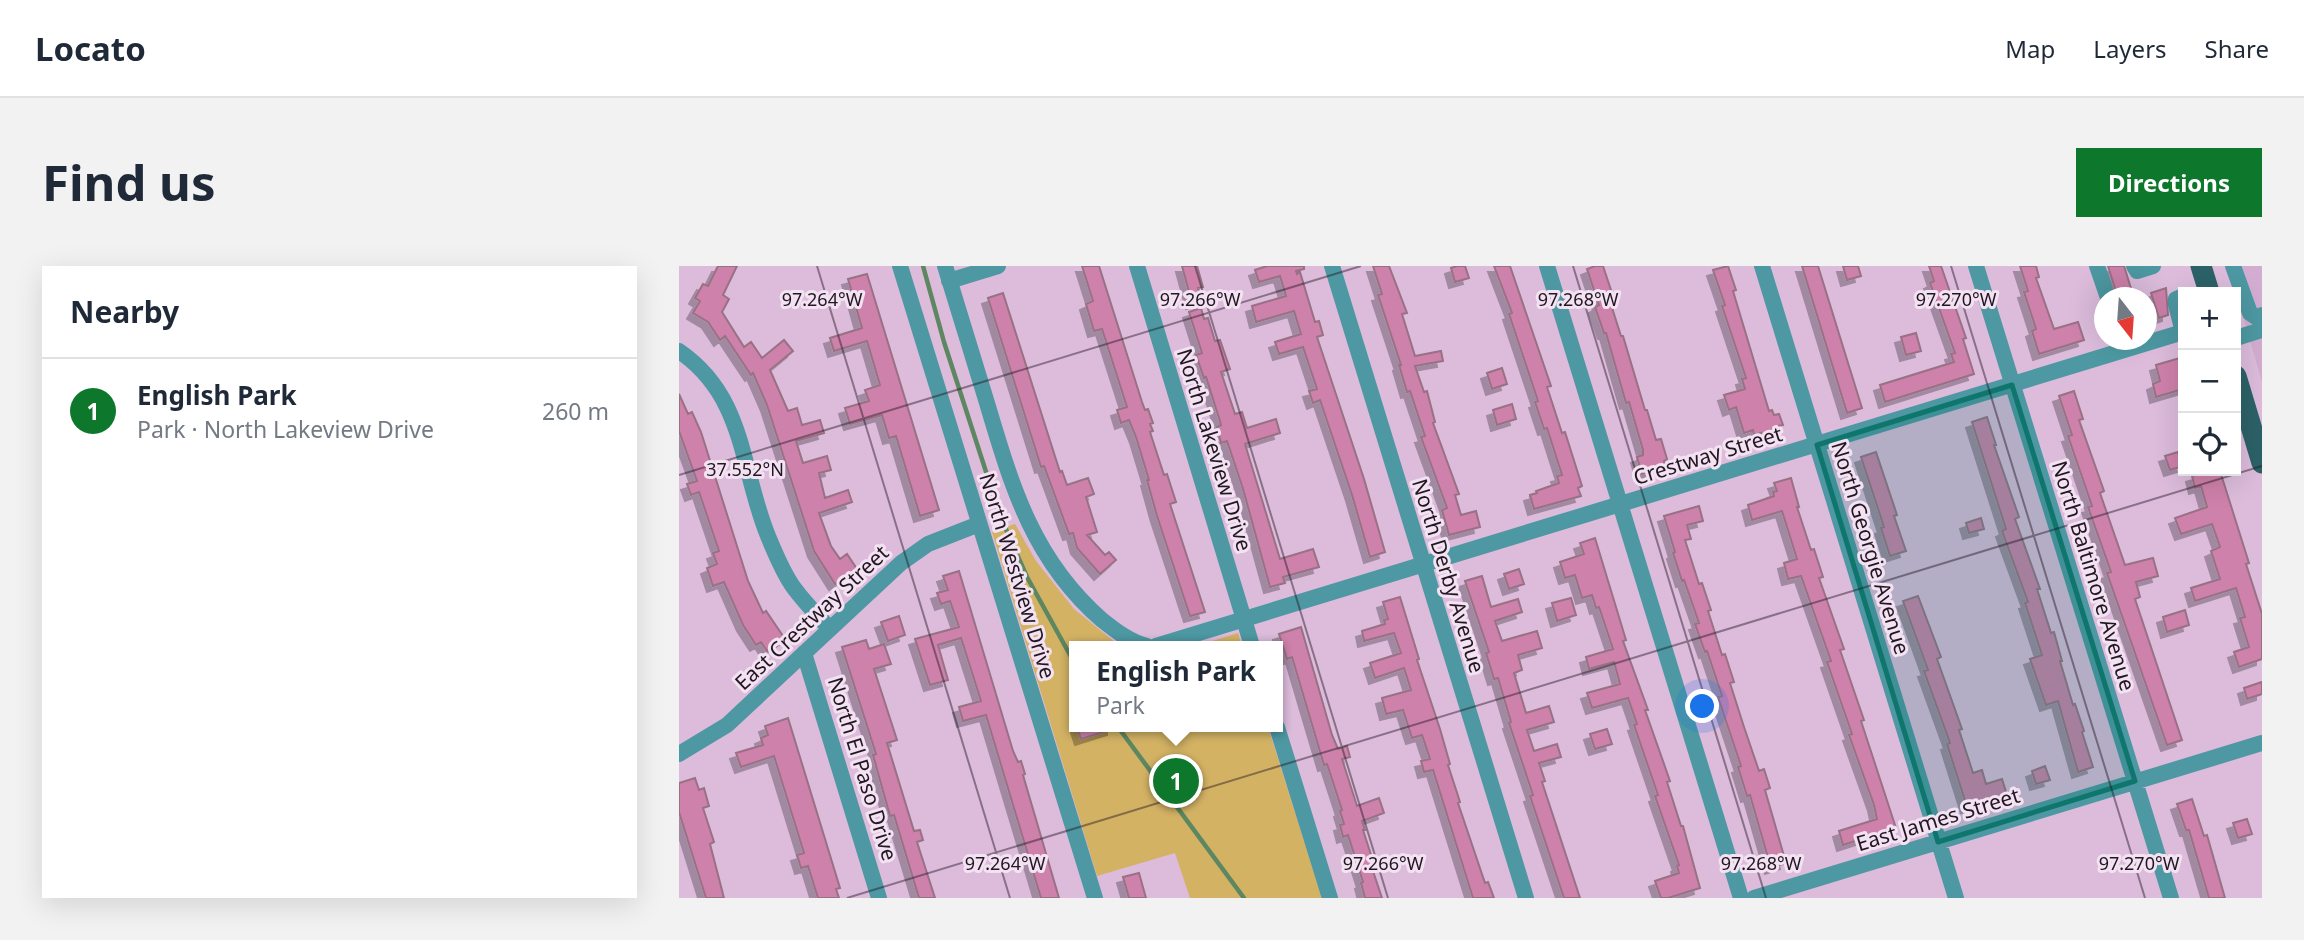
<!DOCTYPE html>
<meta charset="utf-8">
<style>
body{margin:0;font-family:"Noto Sans",sans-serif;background:#f2f2f3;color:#1f2937}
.controls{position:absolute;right:21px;top:21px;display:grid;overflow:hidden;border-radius:0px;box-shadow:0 7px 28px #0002}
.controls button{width:63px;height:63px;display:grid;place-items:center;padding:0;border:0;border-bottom:2px solid #e0e1e3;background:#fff;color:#1f2937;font:35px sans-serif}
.compass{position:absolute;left:1415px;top:21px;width:63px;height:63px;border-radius:50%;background:#fff;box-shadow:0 7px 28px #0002;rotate:163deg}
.you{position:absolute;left:1024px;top:441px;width:24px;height:24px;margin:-18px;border:5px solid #fff;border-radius:50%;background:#1a73e8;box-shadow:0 0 0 10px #1a73e833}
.badge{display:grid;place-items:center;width:46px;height:46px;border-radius:50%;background:#0d782c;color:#fff;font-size:23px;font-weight:700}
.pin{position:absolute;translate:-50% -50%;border:4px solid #fff;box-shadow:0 2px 7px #0006}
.popup{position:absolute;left:390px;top:375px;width:214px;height:91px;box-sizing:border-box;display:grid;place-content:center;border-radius:0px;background:#fff;filter:drop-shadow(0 2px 5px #0005);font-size:23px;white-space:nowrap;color:#747a83}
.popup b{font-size:26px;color:#1f2937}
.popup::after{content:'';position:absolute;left:50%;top:100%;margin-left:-14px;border:14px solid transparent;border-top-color:#fff}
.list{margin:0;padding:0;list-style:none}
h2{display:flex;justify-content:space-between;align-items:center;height:91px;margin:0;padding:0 28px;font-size:30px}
h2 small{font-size:23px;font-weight:400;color:#747a83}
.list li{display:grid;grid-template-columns:46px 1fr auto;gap:21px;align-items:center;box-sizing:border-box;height:105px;padding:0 28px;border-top:2px solid #e0e1e3}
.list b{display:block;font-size:26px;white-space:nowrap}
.list p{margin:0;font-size:23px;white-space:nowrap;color:#747a83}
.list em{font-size:23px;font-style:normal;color:#747a83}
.icon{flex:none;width:38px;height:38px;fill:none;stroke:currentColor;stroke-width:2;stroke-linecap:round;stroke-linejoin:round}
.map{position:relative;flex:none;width:1583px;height:632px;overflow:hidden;border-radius:0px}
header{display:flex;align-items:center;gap:42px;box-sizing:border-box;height:98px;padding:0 35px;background:#fff;border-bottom:2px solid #e0e1e3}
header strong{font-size:33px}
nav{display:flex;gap:38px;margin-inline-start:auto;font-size:24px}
.intro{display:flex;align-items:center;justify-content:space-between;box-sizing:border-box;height:168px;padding:0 42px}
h1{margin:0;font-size:49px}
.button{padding:18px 32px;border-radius:0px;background:#0d782c;color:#fff;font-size:24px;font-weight:700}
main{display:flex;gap:42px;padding:0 42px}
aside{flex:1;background:#fff;border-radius:0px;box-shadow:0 7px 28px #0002}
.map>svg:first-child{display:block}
.built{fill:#d2add1}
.green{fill:#d3b264}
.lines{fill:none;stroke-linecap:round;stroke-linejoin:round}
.stream{stroke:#5c8761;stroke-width:4.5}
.building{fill:#ce81aa;stroke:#987185;stroke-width:2;filter:url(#shadow)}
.minor{stroke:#4d98a2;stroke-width:16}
.major{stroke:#2c6168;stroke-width:21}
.marked{fill:#0f766e;fill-opacity:0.2;stroke:#0f766e;stroke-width:5;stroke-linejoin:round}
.ticks{fill:none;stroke:#211621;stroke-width:2;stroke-opacity:0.45}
.labels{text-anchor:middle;stroke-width:6;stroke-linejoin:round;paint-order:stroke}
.street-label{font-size:21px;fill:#211621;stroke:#f3e2f2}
.ticks-label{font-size:18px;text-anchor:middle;fill:#211621;stroke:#f3e2f2;stroke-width:6;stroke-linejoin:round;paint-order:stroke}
</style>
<header>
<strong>Locato</strong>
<nav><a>Map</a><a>Layers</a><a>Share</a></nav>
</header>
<div class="intro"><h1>Find us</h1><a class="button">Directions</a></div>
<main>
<aside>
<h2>Nearby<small></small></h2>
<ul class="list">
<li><span class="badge">1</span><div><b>English Park</b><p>Park · North Lakeview Drive</p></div><em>260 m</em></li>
</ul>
</aside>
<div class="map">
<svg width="1583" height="632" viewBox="0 0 1583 632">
<defs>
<filter id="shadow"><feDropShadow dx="-6" dy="6" stdDeviation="0" flood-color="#0004"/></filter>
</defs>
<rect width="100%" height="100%" fill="#dcbbdb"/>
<path class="built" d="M1549,0H1583V116L1557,26Z"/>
<path class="green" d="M336,258L357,295L395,343L441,380H396V461H589L643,632H511L496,587L418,610L313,266Z
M559,367L563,380H517Z"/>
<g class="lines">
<path class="stream" d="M244,0L265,76L322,252L348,311L396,398
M439,461L565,632"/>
</g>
<path class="building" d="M39,0H58L44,29L50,33L43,46L65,81L72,76L83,92L105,74L114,85L91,104L109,145L118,142L123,159L141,154L145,167L117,175L124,197L148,190L152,204L140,207L146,232L169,224L173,236L140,247L152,280L161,293L168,288L178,303L156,318L135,285L88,139L74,107L72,109L46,70L41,74L29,56L14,47L21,35L16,32L24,18L29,20Z
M403,0H420L463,136L466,144L469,143L474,157L471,158L474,165L471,166L485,209L488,208L497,236L491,238L526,346L511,350L478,250L468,214H470L457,171L450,154L442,157L438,144L448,141L423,63L415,65L407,38L414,35Z
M503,0H518L524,21L519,22L523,34L513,37Z
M588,0H625V3L617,5L618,8L621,6L636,56L640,55L644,69L638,71L685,213L706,286L691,291L673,229L641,134L634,137L630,125L638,123L624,81L600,88L596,76L622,68L615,45L577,56L573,40L607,30L601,10L580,16L576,4Z
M694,0H710L728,47L723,48L736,90L762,85L764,95L736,100L745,126L748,125L756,156L754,157L780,228L776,229L782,249L797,245L801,261L770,269L763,244L768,242L742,171L746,170L731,125L728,126L720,99H722L699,29L703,28Z
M778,0H786L790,12L776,16L772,2Z
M815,0H831L872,120L868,121L883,167L886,166L903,220L899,222L902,230L855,243L851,229L858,227L857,225L880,217L878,210L883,209L868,162L865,163L856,136L859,135L830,48L833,47Z
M916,0H924L932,24L928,26L942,70H944L966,144H968L977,174L982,173L988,193L985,195L986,200L983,202L963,208L958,191L964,189V184L950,136L947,137L927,67H925L916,41L920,39L908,3Z
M1049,0L1057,24L1054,25L1090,145L1093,144L1095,149L1100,148L1104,159L1099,160L1102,167L1084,173L1082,167L1075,169L1074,164L1065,167L1057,141L1050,144L1045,129L1066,123L1063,113L1067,112L1043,40L1046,39L1034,4Z
M1123,0H1139L1183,142L1168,147Z
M1164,0H1179L1182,10L1168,14Z
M1250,0H1262L1287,72L1284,73L1295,108L1206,136L1201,119L1275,96L1272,88L1276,87L1251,17L1255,15Z
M1341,0H1357L1360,11L1357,12L1375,63L1399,56L1405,74L1360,88L1353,65L1357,63L1345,26L1349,25Z
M1429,0H1445L1455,32H1439Z
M188,8L260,244L241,250L217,170L210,172L203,149L171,158L166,142L190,135L186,124L201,119L188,75L155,85L151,72L183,62L169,13Z
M1487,22L1489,49L1480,52L1472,27Z
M324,27L381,206L383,205L388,219L409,212L415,228L407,231L418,266L408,269L426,289L430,286L437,294L421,308L398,282L394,267L390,268L365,200L362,201L309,32Z
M522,42L525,53L529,52L536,75L541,74L551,103L542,106L556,148L563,146L568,162L597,153L601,167L566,178L601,293L634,283L640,301L604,311L606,317L591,321L564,223L548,175L542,177L538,161L542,159L540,152L527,111L525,112L517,89L523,87L510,46Z
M1237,67L1242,85L1227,89L1222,71Z
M1504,91V123L1477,131L1474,118L1481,115L1477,99Z
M823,102L828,118L813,123L808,107Z
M1395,125L1404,153L1400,154L1425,225L1421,227L1446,299L1474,292L1479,310L1457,316L1461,331L1456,333L1503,474L1488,479L1428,307L1432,306L1409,241L1413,240L1389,170L1393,169L1380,130Z
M0,128L9,148L13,146L22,166L69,315L84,347L87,345L106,373L88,385L82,376L77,379L64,359L45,316L34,320L28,302L38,298L34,287L40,285L20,226L12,229L8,218L18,215L0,165Z
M833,138L837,153L818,159L814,144Z
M1308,151L1317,179H1315L1340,251L1336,253L1361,323H1358L1372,367L1375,366L1383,395H1381L1394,439L1396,438L1405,465L1403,466L1414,501L1399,506L1379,435L1367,439L1351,393L1363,389L1346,337L1349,336L1323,265L1327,263L1293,156Z
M1197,186L1218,249L1215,250L1227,285L1211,290L1202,262L1205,261L1182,191Z
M1499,186L1504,200L1491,204L1486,190Z
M1529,205H1541L1570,297L1567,298L1583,348V393L1560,401L1555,386L1570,381L1561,352L1566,351L1557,322L1516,335L1512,322L1541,313L1532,285L1541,281L1533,258L1502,268L1496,252L1528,241L1522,220L1516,222L1513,210Z
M1112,212L1120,241H1118L1132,284L1135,283L1144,311L1140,312L1165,383L1161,384L1185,454L1182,455L1217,562L1164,579L1160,565L1198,553L1195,539L1170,469L1173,468L1148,396L1152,395L1122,310L1109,313L1105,297L1118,293L1103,245L1073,254L1069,239L1095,230L1094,226L1098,225L1095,217Z
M1020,240L1024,255L1008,259L1012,273L1006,274L1020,318L1023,317L1032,344L1029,345L1043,389L1046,388L1055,416L1051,417L1065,461L1080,505L1085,503L1091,522L1086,524L1107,597L1092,602L1071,529L1068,530L1059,501L1062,500L1039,431L1043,430L1028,385L1026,386L1016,358L1020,357L1005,314L1003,315L994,287L996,286L985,250Z
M1302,252L1305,263L1290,267L1287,257Z
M916,272L947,374L944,375L969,444H966L991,515L988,516L1002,560H1004L1021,622L989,632H982L976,615L1000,607L998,600L1000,599L976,530L979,529L955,459L958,458L949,432L913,442L908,427L941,418L935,396L910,403L907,391L934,383L920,341L917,342L913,329L903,332L896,309L886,312L881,296L905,288L901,277Z
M840,303L845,318L830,323L825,308Z
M280,305L334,485L339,496L342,495L346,508L344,509L380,632H362L307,449L284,455L280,441L302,435L282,372L259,379L269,414L251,419L236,373L280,361L271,335L262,338L258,327L269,324L264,310Z
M803,310L812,341L839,333L843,346L816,355L823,375L858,365L863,382L839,389L843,404L835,407L847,447L870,440L875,456L848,464L855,485L878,478L882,491L860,497L866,515L863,516L901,632H885L851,530L854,529L830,457L832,456L819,412L815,413L807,387L810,386L786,315Z
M1239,330L1262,391L1258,393L1283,463L1280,464L1294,507L1303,504L1307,518L1323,513L1328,529L1288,541L1268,478L1271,477L1245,405L1249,404L1224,335Z
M721,331L740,393L738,394L761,463L771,498L769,499L781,536L779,537L806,617L809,616L815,632H794L754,504L745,506L742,495L751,493L743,469L733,472L724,444L707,448L703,432L732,424L725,402L696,412L691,397L722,387L715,367L685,375L683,365L706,358L705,354L709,353L704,336Z
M892,332L897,349L878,355L873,337Z
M1506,344L1510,359L1488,366L1484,351Z
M220,350L226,369L209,375L202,356Z
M622,361L653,469L659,483L668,480L671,491L663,493L678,540L700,532L705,547L683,555L686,564H684L696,601L693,602L703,632H686L682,617L684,616L669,569L664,571L661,559L665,558L661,545L663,544L648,498L645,499L613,391L608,393L600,368Z
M187,374L190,383L205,378L212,398L195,403L218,474L208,477L235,565L241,564L244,574L238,576L256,632H240L215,549L211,550L194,489L197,488L163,381Z
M1583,416V428L1568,433L1565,422Z
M109,452L161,622L157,623L160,632H139L129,600L122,602L118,589L125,587L95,490L62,501L57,487L84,479L82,472L89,469L86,460Z
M398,461H434V463L402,473Z
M928,463L933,478L916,483L911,468Z
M1366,500L1371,514L1357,518L1353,505Z
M16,512L20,524L25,522L30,540L24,542L35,576L31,578L45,632H27L0,546V517Z
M1513,533L1525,570L1528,569L1546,632H1530L1510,564H1507L1498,538Z
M1568,553L1573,568L1559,572L1554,557Z
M460,607L467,632H450L444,611Z"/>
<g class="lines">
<path class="minor" d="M221,0L416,632
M266,0C280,46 294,91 308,137C333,221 354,294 423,354C437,365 451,376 468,380
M458,0L573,380
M653,0L847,632
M868,0L1062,632
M1083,0L1277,632
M1297,0L1492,632
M1418,0L1429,32
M1455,0L1458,5L1474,0
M1554,0L1571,47L1577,51L1583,49
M270,15L319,0
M1504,66L1497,39V33L1504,30
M1557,72L1583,64
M0,85C67,131 61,202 89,270C96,287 104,307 115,322C126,337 139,350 151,363
M477,380L1504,66
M125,387L200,632
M598,461L651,632
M0,488L48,459L222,297L249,278L300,258
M1075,632L1583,477"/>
<path class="major" d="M1522,0L1530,26
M1557,110L1583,197"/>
</g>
<path class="marked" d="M1333,119L1456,515L1259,576L1138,179Z"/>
<path class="ticks" d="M138,0L331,632M516,0L709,632M894,0L1087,632M1272,0L1466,632M0,209L682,0M168,632L1583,200"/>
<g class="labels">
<g class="street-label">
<text transform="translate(535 184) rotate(73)" y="7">North Lakeview Drive</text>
<text transform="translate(1029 190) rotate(-17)" y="7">Crestway Street</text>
<text transform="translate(1191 282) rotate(73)" y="7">North Georgie Avenue</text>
<text transform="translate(338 310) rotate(73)" y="7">North Westview Drive</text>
<text transform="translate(769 310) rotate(73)" y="7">North Derby Avenue</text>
<text transform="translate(1414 310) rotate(73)" y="7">North Baltimore Avenue</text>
<text transform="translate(133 352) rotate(-43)" y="7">East Crestway Street</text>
<text transform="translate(183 503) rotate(73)" y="7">North El Paso Drive</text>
<text transform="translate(1259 554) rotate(-17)" y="7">East James Street</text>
</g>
</g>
<g class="ticks-label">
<text x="143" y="40">97.264°W</text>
<text x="521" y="40">97.266°W</text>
<text x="899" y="40">97.268°W</text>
<text x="1277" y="40">97.270°W</text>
<text x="66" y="210">37.552°N</text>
<text x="326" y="604">97.264°W</text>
<text x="704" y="604">97.266°W</text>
<text x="1082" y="604">97.268°W</text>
<text x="1460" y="604">97.270°W</text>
</g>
</svg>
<div class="controls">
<button>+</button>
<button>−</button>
<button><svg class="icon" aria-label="locate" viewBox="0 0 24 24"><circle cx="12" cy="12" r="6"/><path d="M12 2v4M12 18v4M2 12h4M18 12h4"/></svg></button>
</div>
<svg class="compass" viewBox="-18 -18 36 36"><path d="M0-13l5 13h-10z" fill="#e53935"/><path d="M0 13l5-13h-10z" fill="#747a83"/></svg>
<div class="you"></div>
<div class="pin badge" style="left:497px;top:515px">1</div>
<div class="popup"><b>English Park</b>Park</div>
</div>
</main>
